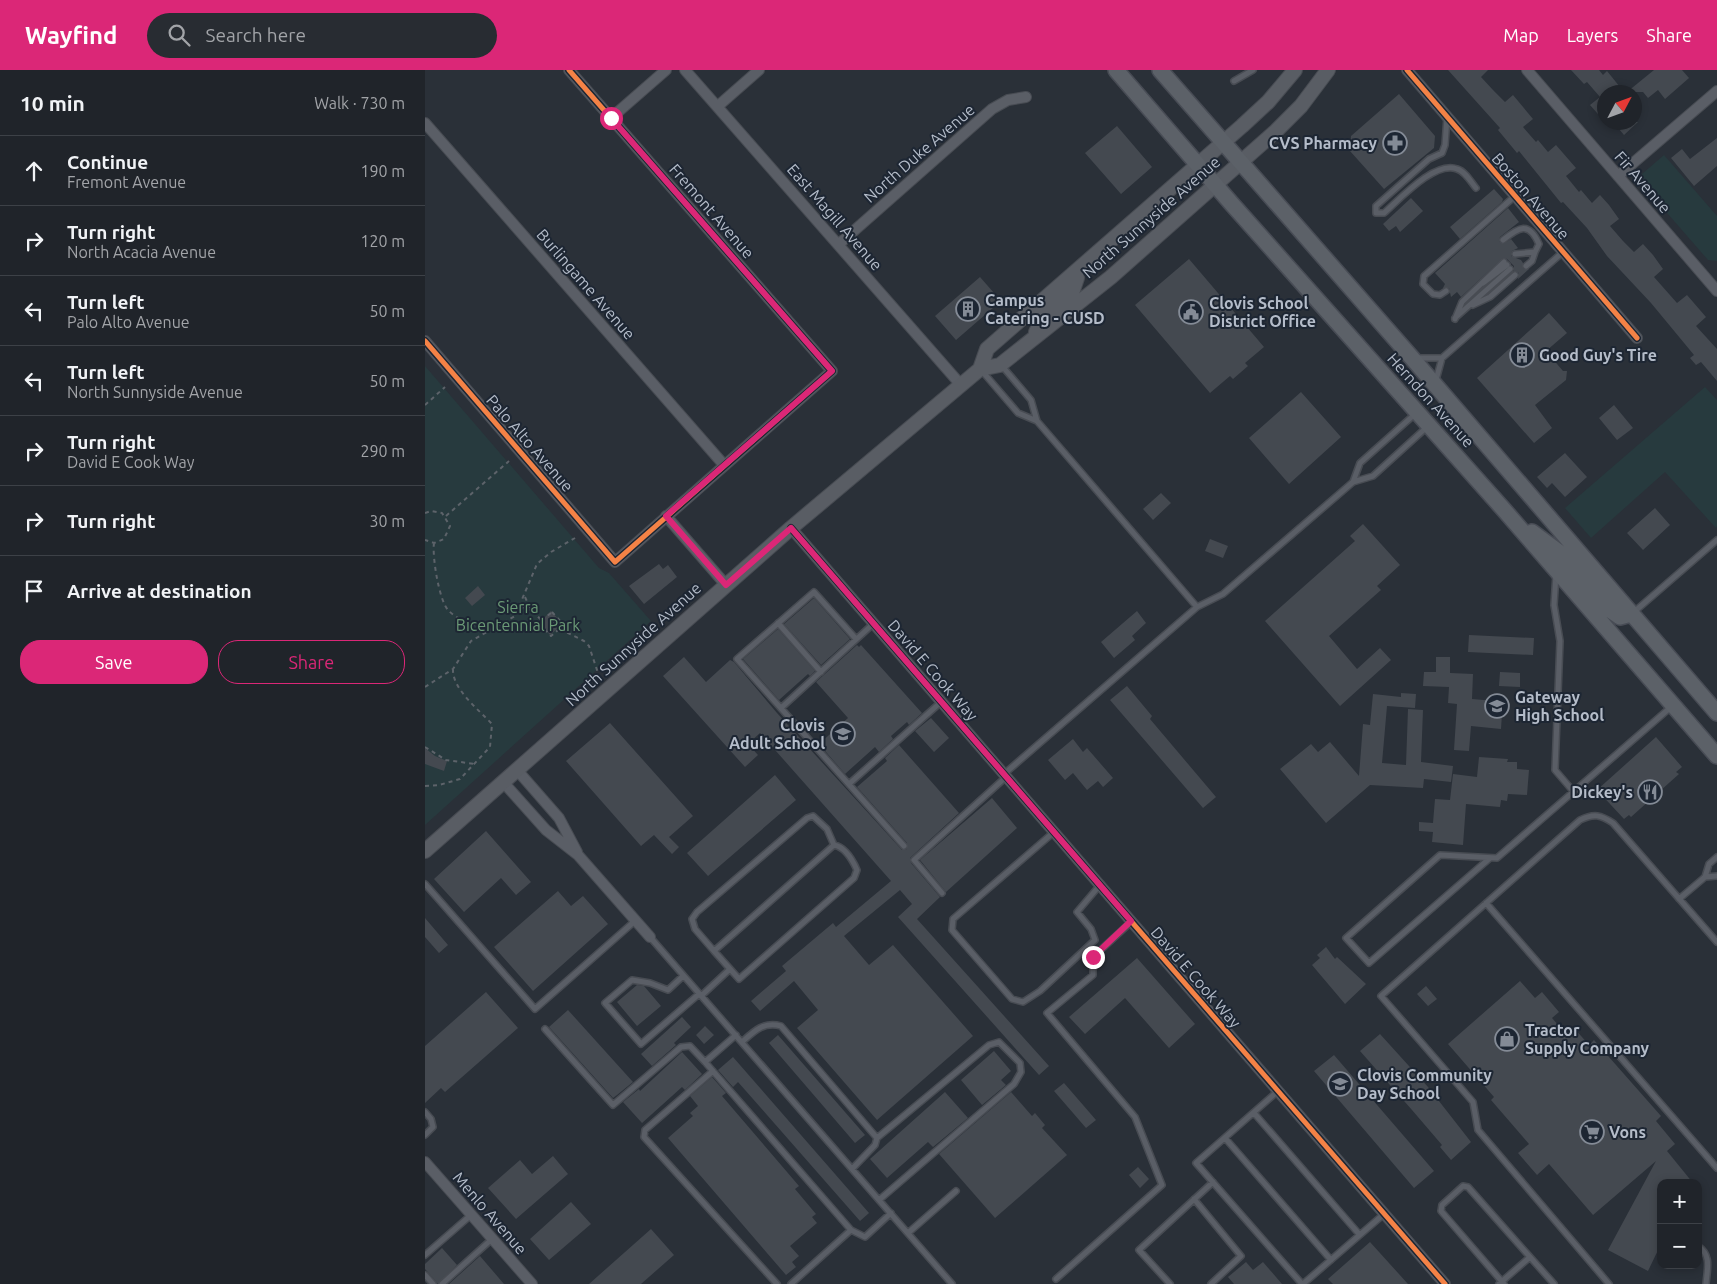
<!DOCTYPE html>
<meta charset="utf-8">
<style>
body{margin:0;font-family:Ubuntu,sans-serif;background:#282c32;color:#f1f3f6}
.controls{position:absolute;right:15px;bottom:15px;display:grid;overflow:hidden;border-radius:10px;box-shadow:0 2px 8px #0003}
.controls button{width:45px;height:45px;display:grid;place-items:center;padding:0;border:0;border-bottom:1px solid #3d4147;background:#20242a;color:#f1f3f6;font:25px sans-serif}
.compass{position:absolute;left:1172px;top:15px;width:45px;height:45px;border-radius:50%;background:#20242a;box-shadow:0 2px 8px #0003;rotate:49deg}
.stop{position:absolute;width:15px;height:15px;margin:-11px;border:4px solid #db2777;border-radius:50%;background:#fff}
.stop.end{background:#db2777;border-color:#fff;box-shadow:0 1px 5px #0008}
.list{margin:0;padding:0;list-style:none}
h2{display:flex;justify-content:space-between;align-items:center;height:65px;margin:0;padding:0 20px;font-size:21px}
h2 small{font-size:16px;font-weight:400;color:#a2a4a8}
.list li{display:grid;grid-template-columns:32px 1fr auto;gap:15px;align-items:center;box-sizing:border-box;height:70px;padding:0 20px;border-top:1px solid #3d4147}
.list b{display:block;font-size:19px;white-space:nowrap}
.list p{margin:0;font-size:16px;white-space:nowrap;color:#a2a4a8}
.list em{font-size:16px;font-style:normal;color:#a2a4a8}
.actions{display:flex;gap:10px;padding:15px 20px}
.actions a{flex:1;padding:11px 0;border:1px solid #db2777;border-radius:20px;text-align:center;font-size:18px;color:#db2777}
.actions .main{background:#db2777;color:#fff}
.icon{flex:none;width:28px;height:28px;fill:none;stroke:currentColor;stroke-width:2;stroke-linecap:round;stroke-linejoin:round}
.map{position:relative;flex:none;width:1292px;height:1214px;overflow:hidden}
header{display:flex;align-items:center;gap:30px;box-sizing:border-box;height:70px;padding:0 25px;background:#db2777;color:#fff}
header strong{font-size:24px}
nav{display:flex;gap:28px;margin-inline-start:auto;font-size:18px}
.search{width:350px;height:45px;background:#282c32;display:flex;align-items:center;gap:12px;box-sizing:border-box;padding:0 18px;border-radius:28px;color:#a2a4a8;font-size:19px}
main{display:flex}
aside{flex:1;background:#20242a}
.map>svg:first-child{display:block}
.green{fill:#273a3e}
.building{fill:#444950}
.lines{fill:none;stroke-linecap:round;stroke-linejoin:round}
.service-casing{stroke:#484c53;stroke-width:8}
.minor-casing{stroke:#484c53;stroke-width:12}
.secondary-casing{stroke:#484c53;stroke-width:16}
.primary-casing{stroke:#484c55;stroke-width:18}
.path{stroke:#5d636a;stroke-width:2;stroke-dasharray:4 4;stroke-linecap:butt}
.service{stroke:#5a5e66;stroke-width:5}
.minor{stroke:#5a5e66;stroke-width:10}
.secondary{stroke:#595d64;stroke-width:14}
.primary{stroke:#5c6168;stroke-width:15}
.cycleway-casing{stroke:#1d2633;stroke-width:8}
.cycleway{stroke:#f48246;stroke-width:5}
.route{stroke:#db2777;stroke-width:6}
.labels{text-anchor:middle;stroke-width:4;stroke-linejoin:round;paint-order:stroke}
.poi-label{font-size:16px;font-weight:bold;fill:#b4bcc9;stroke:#1d2633;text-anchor:start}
.street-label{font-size:16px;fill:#b4bcc9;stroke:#1d2633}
.park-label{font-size:16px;fill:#6b9a76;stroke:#1d2633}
</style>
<header>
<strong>Wayfind</strong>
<div class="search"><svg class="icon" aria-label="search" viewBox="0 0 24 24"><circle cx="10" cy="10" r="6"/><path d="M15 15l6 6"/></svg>Search here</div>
<nav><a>Map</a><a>Layers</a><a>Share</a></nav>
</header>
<main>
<aside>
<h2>10 min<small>Walk · 730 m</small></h2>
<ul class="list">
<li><svg class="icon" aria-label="ahead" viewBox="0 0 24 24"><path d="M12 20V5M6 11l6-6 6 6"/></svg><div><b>Continue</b><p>Fremont Avenue</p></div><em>190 m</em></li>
<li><svg class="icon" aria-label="right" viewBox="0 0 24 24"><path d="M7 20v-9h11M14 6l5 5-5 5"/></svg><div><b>Turn right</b><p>North Acacia Avenue</p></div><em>120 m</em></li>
<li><svg class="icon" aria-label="left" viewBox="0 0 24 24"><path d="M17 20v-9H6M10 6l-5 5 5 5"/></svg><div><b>Turn left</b><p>Palo Alto Avenue</p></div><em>50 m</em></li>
<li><svg class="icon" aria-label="left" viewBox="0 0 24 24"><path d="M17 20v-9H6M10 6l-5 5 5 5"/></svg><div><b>Turn left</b><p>North Sunnyside Avenue</p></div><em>50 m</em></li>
<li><svg class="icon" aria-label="right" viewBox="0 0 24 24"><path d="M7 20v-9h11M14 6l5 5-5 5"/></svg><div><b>Turn right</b><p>David E Cook Way</p></div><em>290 m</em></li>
<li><svg class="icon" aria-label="right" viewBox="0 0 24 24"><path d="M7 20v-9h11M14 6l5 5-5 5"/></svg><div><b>Turn right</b></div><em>30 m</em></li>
<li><svg class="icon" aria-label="arrive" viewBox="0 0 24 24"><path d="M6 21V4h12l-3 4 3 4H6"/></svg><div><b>Arrive at destination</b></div></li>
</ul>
<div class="actions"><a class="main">Save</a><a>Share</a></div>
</aside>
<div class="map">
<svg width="1292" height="1214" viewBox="0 0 1292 1214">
<rect width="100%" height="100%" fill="#2a3038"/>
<path class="green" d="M1239,85L1292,146V191L1283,190L1216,113L1217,104Z
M0,296L174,498L184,503L226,551L0,755Z
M1280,317L1292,330V456L1291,458L1240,402L1166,468L1140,438Z"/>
<path class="building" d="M1023,0H1063L1056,7L1068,20L1080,32L1088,25L1108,49L1098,57L1111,72L1113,70L1123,82L1131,75L1151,98L1141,106L1154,122L1156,120L1167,133L1175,125L1184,135L1194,149L1185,156L1198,171L1209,182L1218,174L1228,185L1238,199L1229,207L1252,233L1262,225L1281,247L1271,256L1292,279V311L1276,292L1271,295L1265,288L1269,285L1226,233L1182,186L1162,158L1138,132L1136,133L1094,81L1092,83L1073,60L1075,58Z
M1146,0H1174L1178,5L1182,1L1199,22H1180V52L1165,35L1175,27L1162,12L1159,14Z
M1229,0H1257L1264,8L1240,29L1233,20L1223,28L1218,22H1202Z
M974,24L1010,66L1009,78L959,119L925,81L926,66Z
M1188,52H1213L1199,65Z
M692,56L727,97L696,124L660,83Z
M1292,68V96L1269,116L1246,88L1257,79L1265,89Z
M1069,119L1078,129L1077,132L1035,169L1025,157Z
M986,128L998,141L975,162L971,156L964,161L958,154Z
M1083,138L1094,152L1075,167L1074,171L1078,174L1086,169L1093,178L1087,181L1086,186L1096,190L1098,193V199H1104L1093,209L1094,203L1089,201V196L1082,189L1078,188L1036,227L1032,222L1026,227L1024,218H1018L1020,214L1010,203Z
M764,189L839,277L820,293L823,296L808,309L805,306L785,323L710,235Z
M555,207L576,231L531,270L510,246Z
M1124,243L1142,263L1121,281L1138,301H1142L1141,310L1110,335L1127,358L1109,373L1052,308Z
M876,322L916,367L864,414L824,368Z
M1189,335L1208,358L1192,370L1174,348Z
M1140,383L1162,407L1140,427L1127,413L1122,418L1112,407Z
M736,423L746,433L728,450L718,439Z
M1230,438L1245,455L1218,480L1202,463Z
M938,454L975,495L952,516L956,520L904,566L932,599L955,578L966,590L915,636L840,551L930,471L925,466Z
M785,469L803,476L798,488L780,481Z
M234,494L238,499L243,495L252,507L219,534L204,516Z
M53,516L60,525L47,536L40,528Z
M389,528L425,569L396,595L359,554Z
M126,541L138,554L125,565L114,553Z
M712,541L721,553L707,566L710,570L689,588L676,572Z
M353,559L390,601L385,606L383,604L354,630L318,589Z
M1044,565L1109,568L1108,585L1043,582Z
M432,575L434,577L436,575L497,643L484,655L482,652L466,666L468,669L454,682L450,677L420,704L394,674L423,648L391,612Z
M259,587L281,612L305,590L309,592L352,643L477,780L482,779V773L432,717L462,691L460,688L474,675L534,743L485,788L486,793L515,827L492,849L624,996L614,1005L473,847L487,834L475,820L419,866L444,895L468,875L548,966L452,1050L372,958L393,940L369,911L335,941L326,931L361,901L357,896L408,853L411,857L466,811L335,663L323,674L333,685L320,697L238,606Z
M1011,587H1025V603L1048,604L1047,629L1070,631L1069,643L1077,644L1076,659L1046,656L1044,681L1029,680L1032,634L1023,633L1024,617L998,616L999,602H1011Z
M1075,602L1095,603V617L1074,616Z
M702,616L727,646L725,649L791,727L778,738L685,630Z
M976,623L991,624L990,638L962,636L957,693L981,695L983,639L998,640L996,692L1028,696L1026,712L999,709L998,718L945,715L901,753L855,699L886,674L893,682L905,672L934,706L938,654L945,655L948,624L976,627Z
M506,648L524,668L509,682L490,661Z
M185,653L268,746L244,767L254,777L247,784L229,765L216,776L141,691Z
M1231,667L1257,697L1251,702L1254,704L1206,747L1204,745L1199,749L1172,720Z
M648,669L658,682L662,678L688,708L678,717L673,711L662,720L648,703L640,710L623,690Z
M0,678L10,686L22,691L19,701L0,694Z
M1054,687L1083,689L1082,692H1092V699L1104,700L1102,725L1083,724L1082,731L1076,730L1075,737L1041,734L1038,775L1007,772L1008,762L994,761V752L1008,753L1010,729L1025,730L1028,704L1052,707Z
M350,705L371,730L283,806L262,783Z
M567,728L592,758L521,822L495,790Z
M61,761L106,812L91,825L76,808L39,842L9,809Z
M133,821L146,836L158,826L183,854L108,921L69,877Z
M0,848L23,875L14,883L0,867Z
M901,877L910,889L912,887L941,914L920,934L887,895L895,888L892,885Z
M712,888L770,954L744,978L700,928L660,964L644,947Z
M1095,911L1110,928L1117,922L1134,942L1127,948L1141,964L1149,958L1164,975L1169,970L1236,1046L1231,1051L1250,1074L1242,1081L1268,1113H1236V1174L1223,1201L1183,1180L1231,1091L1168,1145L1124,1094L1112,1105L1093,1083L1104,1074L1066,1030L1069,1027L1023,974Z
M212,915L219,916L236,936L212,956L192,932Z
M1001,916L1012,929L1003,936L992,924Z
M61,922L93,958L20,1022L16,1018L0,1033V976Z
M143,940L208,1012L192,1025L188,1028L124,957Z
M257,947L266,957L249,973L251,975L227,996L216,984Z
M280,956L289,965L279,974L271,965Z
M955,964L1003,1017L1046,1072L1026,1090L1015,1077L1017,1075L987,1040L935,981Z
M353,965L440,1065L430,1073L344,973Z
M569,981L586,1001L576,1010L581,1015L557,1035L536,1010Z
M257,982L277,1004L260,1020L257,1017L217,1053L198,1032L214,1019L215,1021Z
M909,985L1009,1101L989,1118L889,1001Z
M308,987L444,1143L435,1151L313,1012L308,1017L293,1000Z
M287,1007L301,1023L297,1026L374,1116L370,1119L391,1144L387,1147L392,1153L365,1176L374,1186L367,1192L371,1197L361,1205L243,1068L268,1046L265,1043L273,1036L265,1026Z
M639,1013L671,1050L661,1058L629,1021Z
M520,1022L543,1048L508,1077L503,1072L462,1108L445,1089Z
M586,1022L607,1046L610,1043L620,1055L617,1058L642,1085L570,1148L514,1084Z
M128,1086L143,1104L91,1149L63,1118L95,1090L107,1104Z
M713,1097L724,1109L715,1118L704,1105Z
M146,1132L166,1154L124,1190L105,1169Z
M226,1159L249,1185L216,1214H164Z
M945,1172L983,1214H908L903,1209Z
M17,1178L32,1195L13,1214L0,1199V1194Z
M55,1186L79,1214H24Z
M821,1192L828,1200L838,1192L857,1214H809L803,1207Z"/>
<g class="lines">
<g class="service-casing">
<path id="service" d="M809,11L828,0
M1022,47L1020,75L1017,83L1004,89L951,136V143H959C974,130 1010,90 1032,99C1040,101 1046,112 1051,118
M1078,170C1094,157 1104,151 1114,174L1110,182L1090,184
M1101,196L1107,191L1110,182
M1058,213L1082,195
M1021,221L1015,225L1008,224L998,214L999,206L1090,126
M1048,235L1065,227L1090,205
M1030,248L1085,199
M1030,249L1037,232L1079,192
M990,288H1017
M577,296L606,330L612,351L772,537
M557,301L593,343L612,351
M1011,310L1017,288L1138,182
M928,412L935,393L990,344
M1131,504L1129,535L1135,571L1130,700L1148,721
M1209,542L1292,470
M353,553L396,602
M431,569L389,522L312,589L479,776
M356,638L448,554
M579,704L772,537L798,524L928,412L948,406L1002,357
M424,714L516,632
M629,762L528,849L527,860L587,929L598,932L615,921L670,870L666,859L652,842L675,815
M409,775C420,777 428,791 432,800L429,808L314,909L289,881Z
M1065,788L944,893L921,868L1015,785L1072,788L1246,637
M1280,807L1292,806
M0,814L110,939L211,850
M517,823L489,790L581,707
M1254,829L1280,807L1284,794L1292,787
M1061,833L1292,1098
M225,867L527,1214
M289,881L270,859L267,849L272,842L382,748L388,746L402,759L409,775
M258,906L243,920L225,913L207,910L180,933L216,974L274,924
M276,926L304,900
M120,959L188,1035L256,977L265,976L280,992
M311,965L280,992L426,1160L440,1167L466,1143
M317,972C329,961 339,951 356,956L452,1068L450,1075L427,1099
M288,1001L220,1060L219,1067L352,1214
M853,1021L771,1093L877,1214
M0,1042L6,1049L8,1057L0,1065
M829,1043L934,1164
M452,1068L564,975L574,972L595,993L596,1002L589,1014L454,1130
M800,1068L906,1190
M769,1129L816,1186L786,1214
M483,1163L531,1121
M1273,1176C1287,1185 1282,1200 1281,1214
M0,1185L46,1145
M0,1205L8,1214
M631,1209L737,1115L710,1047L622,943L668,905V887L706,852
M17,1214L67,1169
M366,1214L426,1160
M745,1214L714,1180L788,1112
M878,1214L959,1144
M1074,1214L1105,1187
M1079,1214L1016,1141L1017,1135L1038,1116L1043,1117L1129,1214
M1184,1214L1053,1060L1048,1032L956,926L1155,750C1169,743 1176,745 1188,753L1292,872"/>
</g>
<g class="minor-casing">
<path id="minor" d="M260,0L536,315
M982,0L1212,268
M1102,0L1292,221
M293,36L334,0
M186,48L241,0
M0,53L299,395
M1193,106L1292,21
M414,174L567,39L583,30L601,27
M0,271L190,492L407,301L144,0
M241,446L301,515
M366,458L1020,1214
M92,700L134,748L152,782
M78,712L121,760L153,785L225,867
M0,1092L107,1214"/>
</g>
<g class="secondary-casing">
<path id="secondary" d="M611,262L623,241L648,220L652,208L650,203
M555,299L562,279L817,56L843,32L870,0
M0,781L366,458L555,299L575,295L686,207L851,61L876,36L903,0"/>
</g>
<g class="primary-casing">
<path id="primary" d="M691,0L806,133L1080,441L1292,686
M735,0L987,288L1292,643
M1107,462L1134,482L1185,540L1195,547L1206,544"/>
</g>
<path class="path" d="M0,335L20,317
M0,443L6,441L17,443L25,456L19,469L9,473L0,470
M21,446L84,391
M9,473C7,486 14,530 23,540C33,551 53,557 66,558
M100,527L105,538L117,551
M96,538L99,537L107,541
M127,542L139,555L126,566L114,553Z
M135,559L159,571L164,576L173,603
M0,617L28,599L46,571L90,546L112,494L126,482L150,468
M0,677L21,690L50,694
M0,716L14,715L35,709L65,677L67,654C54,640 27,619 28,599"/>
<use href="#service" class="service"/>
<use href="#minor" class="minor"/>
<use href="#secondary" class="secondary"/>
<use href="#primary" class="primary"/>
<g class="cycleway-casing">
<path id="cycleway" d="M982,0L1212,268
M0,271L190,492L407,301L144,0
M366,458L1020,1214"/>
</g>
<use href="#cycleway" class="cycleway"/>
</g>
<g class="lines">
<path class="route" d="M186,48L407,301L241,446L301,515L366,458L706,851L668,887"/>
</g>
<defs>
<g id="pharmacy-ring" transform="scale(1.25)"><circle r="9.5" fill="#1d2633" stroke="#848b96" stroke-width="1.5"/><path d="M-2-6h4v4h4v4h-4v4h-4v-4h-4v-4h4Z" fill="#848b96"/></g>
<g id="building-ring" transform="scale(1.25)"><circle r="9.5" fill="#1d2633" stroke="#848b96" stroke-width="1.5"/><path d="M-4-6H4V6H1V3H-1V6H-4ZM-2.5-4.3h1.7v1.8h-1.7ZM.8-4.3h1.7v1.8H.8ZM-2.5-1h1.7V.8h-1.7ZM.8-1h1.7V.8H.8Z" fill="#848b96"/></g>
<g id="civic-ring" transform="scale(1.25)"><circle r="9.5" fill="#1d2633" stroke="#848b96" stroke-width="1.5"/><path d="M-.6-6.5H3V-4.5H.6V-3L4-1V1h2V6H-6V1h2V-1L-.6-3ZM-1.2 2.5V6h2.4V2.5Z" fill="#848b96"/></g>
<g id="school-ring" transform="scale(1.25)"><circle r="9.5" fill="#1d2633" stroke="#848b96" stroke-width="1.5"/><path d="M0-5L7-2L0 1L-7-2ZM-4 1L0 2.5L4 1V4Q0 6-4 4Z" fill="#848b96"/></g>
<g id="restaurant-ring" transform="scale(1.25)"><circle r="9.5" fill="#1d2633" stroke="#848b96" stroke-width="1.5"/><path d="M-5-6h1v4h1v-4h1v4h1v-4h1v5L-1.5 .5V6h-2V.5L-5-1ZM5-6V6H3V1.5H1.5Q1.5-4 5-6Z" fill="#848b96"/></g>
<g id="shop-ring" transform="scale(1.25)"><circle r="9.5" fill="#1d2633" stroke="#848b96" stroke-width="1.5"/><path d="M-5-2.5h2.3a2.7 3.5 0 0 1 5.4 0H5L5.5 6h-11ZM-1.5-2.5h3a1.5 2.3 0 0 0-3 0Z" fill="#848b96"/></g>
<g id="supermarket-ring" transform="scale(1.25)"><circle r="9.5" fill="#1d2633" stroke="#848b96" stroke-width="1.5"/><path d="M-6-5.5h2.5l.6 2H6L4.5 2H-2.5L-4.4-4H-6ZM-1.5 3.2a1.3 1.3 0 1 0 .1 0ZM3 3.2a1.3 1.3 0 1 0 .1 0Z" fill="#848b96"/></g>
</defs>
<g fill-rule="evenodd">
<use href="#pharmacy-ring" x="970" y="73"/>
<use href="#building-ring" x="543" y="239"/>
<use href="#civic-ring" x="766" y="242"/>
<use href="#building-ring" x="1097" y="285"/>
<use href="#school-ring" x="1072" y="636"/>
<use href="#school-ring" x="418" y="664"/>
<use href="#restaurant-ring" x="1225" y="722"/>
<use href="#shop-ring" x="1082" y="969"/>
<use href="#school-ring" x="915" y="1014"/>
<use href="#supermarket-ring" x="1167" y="1062"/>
</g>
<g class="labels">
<g class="poi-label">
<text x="952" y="79" text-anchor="end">CVS Pharmacy</text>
<text x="560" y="236">Campus<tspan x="560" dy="18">Catering - CUSD</tspan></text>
<text x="784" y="239">Clovis School<tspan x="784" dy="18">District Office</tspan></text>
<text x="1114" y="291">Good Guy's Tire</text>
<text x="1090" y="633">Gateway<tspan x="1090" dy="18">High School</tspan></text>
<text x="400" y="661" text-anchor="end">Clovis<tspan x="400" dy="18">Adult School</tspan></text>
<text x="1208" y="728" text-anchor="end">Dickey's</text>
<text x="1100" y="966">Tractor<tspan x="1100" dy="18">Supply Company</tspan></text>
<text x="932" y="1011">Clovis Community<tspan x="932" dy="18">Day School</tspan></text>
<text x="1184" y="1068">Vons</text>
</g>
<g class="street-label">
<text transform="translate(494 83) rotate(-41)" y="6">North Duke Avenue</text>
<text transform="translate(1218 112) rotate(49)" y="6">Fir Avenue</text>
<text transform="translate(1106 126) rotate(49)" y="6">Boston Avenue</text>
<text transform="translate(287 141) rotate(49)" y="6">Fremont Avenue</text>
<text transform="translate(410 147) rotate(49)" y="6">East Magill Avenue</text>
<text transform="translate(726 147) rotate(-41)" y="6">North Sunnyside Avenue</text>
<text transform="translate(161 214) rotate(49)" y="6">Burlingame Avenue</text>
<text transform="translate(1006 330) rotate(48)" y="6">Herndon Avenue</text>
<text transform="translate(105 373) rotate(49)" y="6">Palo Alto Avenue</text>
<text transform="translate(208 574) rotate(-42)" y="6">North Sunnyside Avenue</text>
<text transform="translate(508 600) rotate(49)" y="6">David E Cook Way</text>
<text transform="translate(771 907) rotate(49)" y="6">David E Cook Way</text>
<text transform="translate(65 1143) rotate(49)" y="6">Menlo Avenue</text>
</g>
<g class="park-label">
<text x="93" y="543">Sierra<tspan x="93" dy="18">Bicentennial Park</tspan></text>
</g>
</g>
</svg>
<div class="controls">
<button>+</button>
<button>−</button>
</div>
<svg class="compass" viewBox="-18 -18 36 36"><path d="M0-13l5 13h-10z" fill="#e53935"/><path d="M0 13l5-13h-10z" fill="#a2a4a8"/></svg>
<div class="stop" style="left:186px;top:48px"></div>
<div class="stop end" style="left:668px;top:887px"></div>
</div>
</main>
